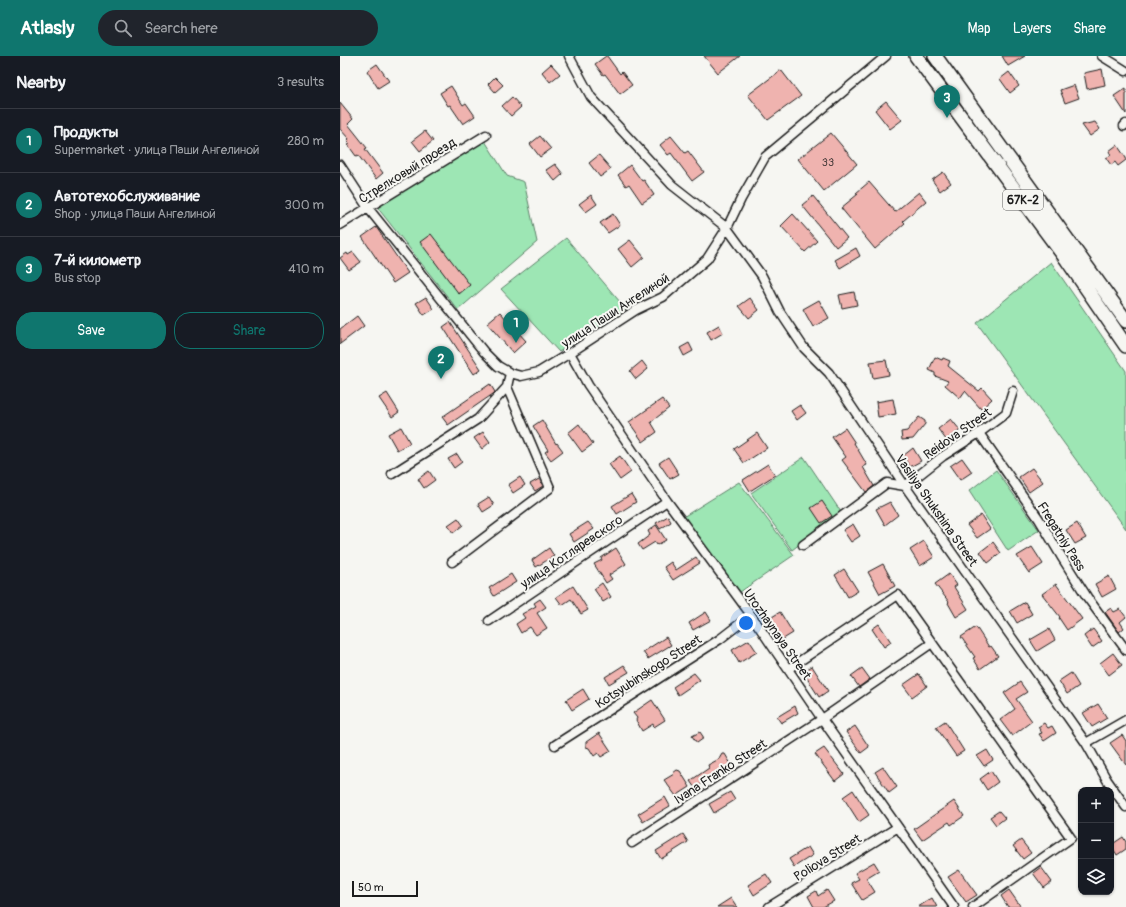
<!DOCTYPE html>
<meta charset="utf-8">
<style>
body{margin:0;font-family:Pangolin,sans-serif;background:#20242c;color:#f1f3f6}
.controls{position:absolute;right:12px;bottom:12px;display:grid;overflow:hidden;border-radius:8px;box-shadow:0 1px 3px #0004}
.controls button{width:36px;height:36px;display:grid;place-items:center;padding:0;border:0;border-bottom:1px solid #363941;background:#171b24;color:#f1f3f6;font:20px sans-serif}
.scale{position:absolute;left:12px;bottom:10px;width:66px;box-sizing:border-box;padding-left:4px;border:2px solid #1c1c1c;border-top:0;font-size:11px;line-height:14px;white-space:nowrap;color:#1c1c1c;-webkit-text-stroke:3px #f6f6f2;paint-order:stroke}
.you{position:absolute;left:406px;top:567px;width:14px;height:14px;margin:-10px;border:3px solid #fff;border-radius:50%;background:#1a73e8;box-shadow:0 0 0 6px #1a73e833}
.badge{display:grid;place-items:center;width:26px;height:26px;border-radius:50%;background:#0f766e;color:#fff;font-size:13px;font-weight:700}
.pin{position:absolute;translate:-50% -33px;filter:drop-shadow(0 1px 2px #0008)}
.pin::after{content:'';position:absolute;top:21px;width:14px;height:12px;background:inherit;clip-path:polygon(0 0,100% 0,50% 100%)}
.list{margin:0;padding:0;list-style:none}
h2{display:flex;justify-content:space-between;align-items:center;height:52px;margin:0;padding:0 16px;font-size:17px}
h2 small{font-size:13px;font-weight:400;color:#9ea1a6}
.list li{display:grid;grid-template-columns:26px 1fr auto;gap:12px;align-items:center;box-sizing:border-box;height:64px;padding:0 16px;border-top:1px solid #363941}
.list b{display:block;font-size:15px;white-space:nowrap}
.list p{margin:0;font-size:13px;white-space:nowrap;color:#9ea1a6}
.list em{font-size:13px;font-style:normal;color:#9ea1a6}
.actions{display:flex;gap:8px;padding:12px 16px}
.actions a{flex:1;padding:9px 0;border:1px solid #0f766e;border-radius:16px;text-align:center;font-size:14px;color:#0f766e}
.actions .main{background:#0f766e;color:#fff}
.icon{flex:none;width:22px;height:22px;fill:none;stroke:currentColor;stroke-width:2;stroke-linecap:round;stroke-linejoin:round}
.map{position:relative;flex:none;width:786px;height:851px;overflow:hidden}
header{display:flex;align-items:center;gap:24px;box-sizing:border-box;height:56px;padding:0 20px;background:#0f766e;color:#fff}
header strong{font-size:19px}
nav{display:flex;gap:22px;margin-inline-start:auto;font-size:14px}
.search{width:280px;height:36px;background:#20242c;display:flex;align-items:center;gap:10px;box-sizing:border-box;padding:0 14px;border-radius:22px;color:#9ea1a6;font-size:15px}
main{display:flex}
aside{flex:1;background:#171b24}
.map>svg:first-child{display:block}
.green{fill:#9de6b4;stroke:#5c8168}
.building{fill:#efb3af;stroke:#1c1c1c}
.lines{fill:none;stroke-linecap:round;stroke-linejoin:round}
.street-casing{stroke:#1c1c1c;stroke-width:11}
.primary-casing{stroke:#1c1c1c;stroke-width:16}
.street{stroke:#f6f6f2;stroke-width:8}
.primary{stroke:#f6f6f2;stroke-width:13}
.labels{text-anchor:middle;stroke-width:4;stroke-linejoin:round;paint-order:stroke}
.number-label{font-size:11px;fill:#514241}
.shield{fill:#f6f6f2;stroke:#5d5d5c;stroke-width:1}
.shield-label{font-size:12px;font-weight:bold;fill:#1c1c1c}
.street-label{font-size:13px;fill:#1c1c1c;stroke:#f6f6f2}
</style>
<header>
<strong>Atlasly</strong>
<div class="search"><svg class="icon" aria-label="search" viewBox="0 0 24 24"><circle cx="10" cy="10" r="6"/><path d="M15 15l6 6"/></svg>Search here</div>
<nav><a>Map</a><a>Layers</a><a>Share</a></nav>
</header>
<main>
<aside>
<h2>Nearby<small>3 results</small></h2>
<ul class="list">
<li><span class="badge">1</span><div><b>Продукты</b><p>Supermarket · улица Паши Ангелиной</p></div><em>280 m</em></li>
<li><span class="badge">2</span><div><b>Автотехобслуживание</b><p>Shop · улица Паши Ангелиной</p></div><em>300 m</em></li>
<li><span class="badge">3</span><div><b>7-й километр</b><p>Bus stop</p></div><em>410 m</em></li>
</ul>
<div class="actions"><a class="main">Save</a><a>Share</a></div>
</aside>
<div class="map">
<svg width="786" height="851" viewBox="0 0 786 851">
<rect width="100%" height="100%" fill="#f6f6f2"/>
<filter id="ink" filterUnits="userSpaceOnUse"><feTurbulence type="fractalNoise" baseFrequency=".025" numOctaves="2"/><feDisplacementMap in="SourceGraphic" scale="8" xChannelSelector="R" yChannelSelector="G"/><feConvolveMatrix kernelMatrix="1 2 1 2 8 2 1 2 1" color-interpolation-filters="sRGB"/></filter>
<g filter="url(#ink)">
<path class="green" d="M145,85L167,120L184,126L197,186L118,254L37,151Z
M226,182L286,253L219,296L161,233Z
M711,206L786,315V473L637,267Z
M464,401L501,456L452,494L411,437Z
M656,414L699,474L668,495L629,435Z
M399,426L454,499L400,536L343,461Z"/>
<path class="building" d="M266,0H267L280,18L282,16L292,29L280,38L265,18L263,19L255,8Z
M364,0H400L378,17Z
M662,0H685L668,10Z
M37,8L49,25L38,32L27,15Z
M211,8L220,18L210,26L202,16Z
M762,13L765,29L747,33L744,17Z
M441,14L461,40L428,64L408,39Z
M669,16L679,30L670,37L660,23Z
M155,21L163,29L155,36L148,28Z
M734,29L739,42L725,47L720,34Z
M111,30L123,49L126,47L135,60L123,68L110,49L108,50L100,37Z
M786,32V58L774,40Z
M172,41L181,51L171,60L162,50Z
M546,45L562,64L550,73L535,54Z
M0,47L13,63L8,68L27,92L25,93L43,117L36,123L18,99L16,100L8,89L10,88L7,85L9,83L0,73Z
M755,66L760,73L750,80L742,69Z
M85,75L93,85L80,95L72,85Z
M491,77L517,108L484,135L458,103Z
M200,80L211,93L200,101L190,88Z
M331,80L345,97L348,95L364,116L352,125L331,97L328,99L320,89Z
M777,89L786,102V104L778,110L775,106L771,109L766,102L771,99L769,95Z
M259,99L271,113L260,121L249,107Z
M215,108L223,118L215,125L206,114Z
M290,109L302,125L304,124L314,139L302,147L289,128L286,130L278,119Z
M603,116L611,127L600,135L592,124Z
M529,126L555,156L579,136L586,145L563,165L565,167L535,193L501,152L518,138L516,137Z
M251,139L257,148L246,156L239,148Z
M473,140L507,182L496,191L462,149Z
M273,158L280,169L268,177L260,167Z
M453,158L477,185L465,196L441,170Z
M36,171L68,217L53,227L22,181Z
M91,178L130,229L119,238L80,186Z
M290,184L304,201L292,211L278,193Z
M516,192L520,200L500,212L495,204Z
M13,196L21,206L9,214L0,202L7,197L8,199Z
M514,236L517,249L502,252L499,239Z
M86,241L94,253L84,259L76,247Z
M410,242L419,254L409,262L399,250Z
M479,244L489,262L473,271L463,253Z
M160,256L186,285L173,297L147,267Z
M17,260L24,270L0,288V273Z
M110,266L141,313L134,318L103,271Z
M379,269L383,277L371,284L367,276Z
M349,287L353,295L344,300L340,292Z
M595,301L602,304L603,302L610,305L608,310L639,335L642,332L652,343L641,353L625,335L620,342L605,329L608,325L595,320V317L589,314Z
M546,304L549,319L533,322L530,306Z
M302,305L308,313L296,323L290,315Z
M150,328L155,336L153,338L108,369L102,361Z
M47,337L59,356L52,361L39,342Z
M322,343L329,352L311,366L317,376L303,386L289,366Z
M553,343L556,358L538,361L536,346Z
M460,349L466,357L457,364L451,355Z
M579,361L585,365V368L573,383L562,384L561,376L567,375Z
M611,363L620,374L607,385L598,373Z
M202,364L216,388L217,387L223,395L211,404L205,396L208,394L193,370Z
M239,368L253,388L242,396L228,377Z
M61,371L70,387L57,394L48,378Z
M505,372L515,387H514L527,409L523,411L534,430L526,436L502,404L506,401L492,381Z
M143,376L150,386L142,393L134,382Z
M417,377L427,392L404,407L394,393Z
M573,392L581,405L570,411L563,400Z
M117,398L122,406L114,412L108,403Z
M280,400L291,416L280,424L269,408Z
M328,401L339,418L330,423L319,407Z
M622,402L632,416L620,424L610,410Z
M428,408L435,419L410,435L403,424Z
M692,412L703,426L689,436L679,421Z
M89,415L95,424L84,432L78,423Z
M180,421L185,429L173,437L168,429Z
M199,423L203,430L195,435L190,428Z
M291,438L296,446L277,458L272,450Z
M149,441L154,449L143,456L138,448Z
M482,445L492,460L481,467L471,452Z
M550,446L558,459L545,469L536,453Z
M641,459L650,473L637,482L627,469Z
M328,460L331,466L320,473L316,467Z
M118,462L123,469L113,477L108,469Z
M248,466L254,473L234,486L229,478Z
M737,467L746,482L735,488L726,474Z
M513,468L520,480L511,486L503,474Z
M316,469L326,484L317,489L315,486L302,494L298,488L310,479L308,475Z
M584,485L594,501L580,510L570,494Z
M653,486L661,497L648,507L640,496Z
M692,491L703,508L689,517L677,500Z
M209,492L214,500L196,511L192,504Z
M276,492L286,508L269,519L272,523L266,527L254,508L262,504L261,502Z
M356,501L360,507L333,524L324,511L331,506L336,514Z
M543,508L555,530L540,538L528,516Z
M504,513L518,535L508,541L495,519Z
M171,518L176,526L154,540L149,532Z
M609,518L617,529L614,531L628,553L616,561L608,547L609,546L595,528Z
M769,520L776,533L762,541L755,528Z
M262,527L271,541L263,546L254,533Z
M716,528L742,563L727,574L719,562L720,561L702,538Z
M233,530L248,554L241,558L231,543L222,549L216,541Z
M200,543L206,551L197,557L207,572L196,579L190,571L181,577L176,568L185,562L182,558L196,550L194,547Z
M685,546L692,558L677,567L670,555Z
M771,552L774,556L780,553L786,561L780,566L784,572L779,576L765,556Z
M366,556L371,564L353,574L349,567Z
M440,556L453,577L440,585L427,564Z
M539,568L551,586L544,591L532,573Z
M636,571L649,591L651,590L658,600L640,613L633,602L635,601L621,581Z
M709,573L715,584L697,595L690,584Z
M753,573L762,585L752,592L744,580Z
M326,581L331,589L308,603L303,596Z
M409,584L417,596L399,607L392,594Z
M773,597L782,609L769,619L760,607Z
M284,609L289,616L269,628L265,621Z
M472,610L488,635L479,641L463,616Z
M522,612L530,623L519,631L511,620Z
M354,617L360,624L338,639L333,631Z
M731,617L739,630L727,638L719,625Z
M579,618L587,630L572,641L563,629Z
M680,626L687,636L676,643L692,665L672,680L660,664L675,653L664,637Z
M243,633L249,643L232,654L226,644Z
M312,644L325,664L314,671L313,668L302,675L296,664L297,662L293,657Z
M758,648L767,662L752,671L743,657Z
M455,650L458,657L441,667L437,661Z
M605,665L624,695L616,700L596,671Z
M704,667L708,672L712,670L716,677L704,685L699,678L702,677L698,671Z
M515,670L529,691L521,697L506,676Z
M360,676L364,682L357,687L352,680Z
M259,677L271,695L261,701L258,697L254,700L249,692L246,691V686Z
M782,679L786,685V709L770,687Z
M484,692L504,718L495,725L475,698Z
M647,694L653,704L644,710L637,700Z
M382,698H385L394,713L376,723L374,720L355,732L350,725L369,712L368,709L379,703Z
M543,711L557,731L549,737L535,716Z
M337,714L340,715L350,731L336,740L324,724L334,718L333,717Z
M651,715L658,726L647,734L640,723Z
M513,734L529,759L519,766L503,741Z
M390,736L395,744L374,757L369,748Z
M325,741L330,750L303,766L298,758Z
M614,745L624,760L611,769L609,766L582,784L574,773Z
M659,755L665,762L656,769L650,761Z
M343,778L348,786L321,803L316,795Z
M783,781L786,786V793L777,799L771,789Z
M681,784L691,797L683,803L673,790Z
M468,791L473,799L454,811L449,803Z
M534,806L539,814L526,822L535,836L522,844L511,827L519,823L515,817Z
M701,811L712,826L704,832L693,817Z
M619,814L637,839L626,846L608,821Z
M426,818L432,827L414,839L408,829Z
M487,834L494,845L483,851H474L468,840L476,835L478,840Z
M669,834L681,851H668L661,840Z
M391,842L397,851H377Z
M592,842L597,851H578Z"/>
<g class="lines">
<g class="street-casing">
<path id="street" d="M229,0L251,41L332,129L387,172L422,220L440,256L464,292L489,317L565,430L746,687L767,724L786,751
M762,0L786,15
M784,70L786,68
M0,109L28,152L144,296L158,310L170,317L181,320L199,316L230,297L296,254L323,241L367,203L387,172L401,143L425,101L546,0
M0,169L146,79
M230,297L248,329L327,445L411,559L482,663L614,851
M639,377L699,463L721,500L747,541L786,594
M52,418L138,363L167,331
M463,489L547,427L565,430L603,400L639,377L666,357L673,335
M112,506L210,432L167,331L170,317
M149,565L327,445
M448,613L558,539L731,782L633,851
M482,663L592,587
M746,687L786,664
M215,689L380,583L411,559
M292,787L482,663
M429,851L558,771"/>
</g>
<g class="primary-casing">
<path id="primary" d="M576,0L727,204L786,290
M595,0L786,265"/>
</g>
<use href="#street" class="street"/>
<use href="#primary" class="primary"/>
</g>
</g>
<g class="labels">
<g class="number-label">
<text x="488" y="110">33</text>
</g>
<rect class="shield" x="663" y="134" width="40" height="20" rx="3"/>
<g class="shield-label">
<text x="683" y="148">67К-2</text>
</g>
<g class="street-label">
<text transform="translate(67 114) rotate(-32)" y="5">Стрелковый проезд</text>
<text transform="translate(275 254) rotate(-33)" y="5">улица Паши Ангелиной</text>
<text transform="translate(617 377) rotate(-35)" y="5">Reidova Street</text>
<text transform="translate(597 454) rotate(55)" y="5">Vasiliya Shukshina Street</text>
<text transform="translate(722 480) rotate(58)" y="5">Fregatniy Pass</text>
<text transform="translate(231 495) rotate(-34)" y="5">улица Котляревского</text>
<text transform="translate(438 578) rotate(55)" y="5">Urozhaynaya Street</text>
<text transform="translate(308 615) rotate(-33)" y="5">Kotsyubinskogo Street</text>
<text transform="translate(380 715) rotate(-33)" y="5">Ivana Franko Street</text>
<text transform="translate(487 801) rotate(-32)" y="5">Poliova Street</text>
</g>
</g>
</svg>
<div class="controls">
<button>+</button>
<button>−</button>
<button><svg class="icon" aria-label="layers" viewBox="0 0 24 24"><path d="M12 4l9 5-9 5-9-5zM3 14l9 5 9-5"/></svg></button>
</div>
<div class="scale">50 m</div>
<div class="you"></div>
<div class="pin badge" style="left:176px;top:287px">1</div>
<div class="pin badge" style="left:101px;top:323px">2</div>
<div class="pin badge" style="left:607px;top:62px">3</div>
</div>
</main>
